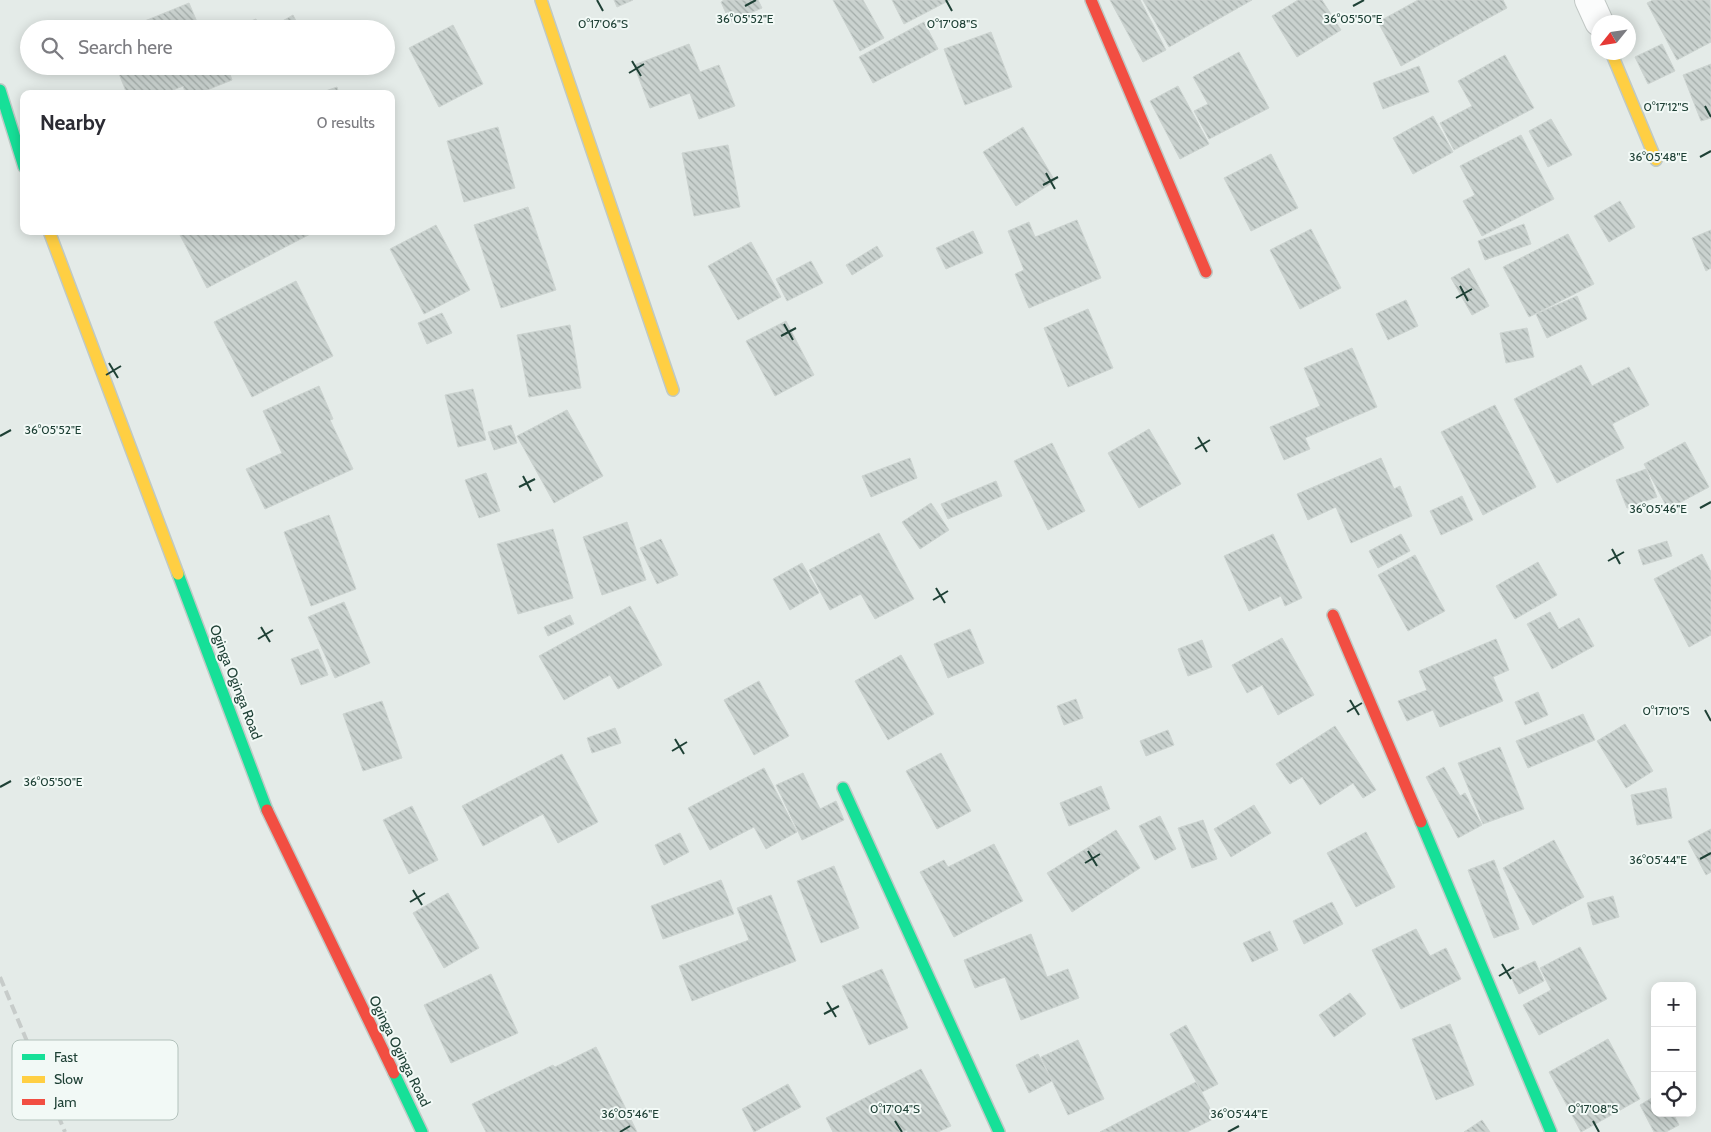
<!DOCTYPE html>
<meta charset="utf-8">
<style>
body{margin:0;font-family:Cabin,sans-serif;background:#f7f7f7;color:#2b2b33}
.controls{position:absolute;right:15px;bottom:15px;display:grid;overflow:hidden;border-radius:10px;box-shadow:0 2px 12px #0003}
.controls button{width:45px;height:45px;display:grid;place-items:center;padding:0;border:0;border-bottom:1px solid #e1e1e2;background:#fff;color:#2b2b33;font:25px sans-serif}
.compass{position:absolute;left:1591px;top:15px;width:45px;height:45px;border-radius:50%;background:#fff;box-shadow:0 2px 12px #0003;rotate:240deg}
.list{margin:0;padding:0;list-style:none}
h2{display:flex;justify-content:space-between;align-items:center;height:65px;margin:0;padding:0 20px;font-size:21px}
h2 small{font-size:16px;font-weight:400;color:#7c7c81}
.icon{flex:none;width:28px;height:28px;fill:none;stroke:currentColor;stroke-width:2;stroke-linecap:round;stroke-linejoin:round}
.map{position:relative;flex:none;width:1711px;height:1132px;overflow:hidden}
.search{position:absolute;background:#fff;box-shadow:0 2px 12px #0003;left:20px;top:20px;width:375px;height:55px;display:flex;align-items:center;gap:12px;box-sizing:border-box;padding:0 18px;border-radius:28px;color:#7c7c81;font-size:19px}
.panel{position:absolute;background:#fff;box-shadow:0 2px 12px #0003;left:20px;top:90px;width:375px;height:145px;border-radius:10px}
.map>svg:first-child{display:block}
.building{fill:url(#building-back-hatch);stroke:#cdd4d1}
.lines{fill:none;stroke-linecap:round;stroke-linejoin:round}
.street-casing{stroke:#c1c8c5;stroke-width:30}
.fast-casing{stroke:#bfc9c5;stroke-width:14}
.slow-casing{stroke:#bfc9c5;stroke-width:14}
.jam-casing{stroke:#bfc9c5;stroke-width:14}
.street{stroke:#fbfcfc;stroke-width:28}
.fast{stroke:#16e098;stroke-width:11}
.slow{stroke:#ffcf43;stroke-width:11}
.jam{stroke:#f24e42;stroke-width:11}
.rail{stroke:#c7ccca;stroke-width:4;stroke-dasharray:10 5;stroke-linecap:butt}
.ticks{fill:none;stroke:#1f4136;stroke-width:2}
.labels{text-anchor:middle;stroke-width:4;stroke-linejoin:round;paint-order:stroke}
.street-label{font-size:14px;fill:#1f4136;stroke:#f2f9f6}
.key{fill:#f2f9f6;stroke:#b3c2bc;stroke-width:1}
.key-label{font-size:14px;fill:#1f4136}
.ticks-label{font-size:12px;text-anchor:middle;fill:#1f4136;stroke:#f2f9f6;stroke-width:4;stroke-linejoin:round;paint-order:stroke}
</style>
<div class="map">
<svg width="1711" height="1132" viewBox="0 0 1711 1132">
<defs>
<pattern id="building-back-hatch" width="6" height="6" patternUnits="userSpaceOnUse" patternTransform="scale(1.25)"><rect width="6" height="6" fill="#cad2cf"/><path d="M-1 5l2 2M0 0l6 6M5-1l2 2" fill="none" stroke="#a3aca9"/></pattern>
</defs>
<rect width="100%" height="100%" fill="#e4ebe8"/>
<path class="building" d="M614,0H633L617,7Z
M724,0H758L762,8L730,22L721,2Z
M833,0H863L884,38L860,51Z
M892,0H950L904,24Z
M1110,0H1140L1166,50L1143,62Z
M1143,0H1252L1169,47Z
M1298,0H1322L1341,30L1297,57L1272,16Z
M1418,0H1503L1507,8L1401,66L1378,22Z
M1653,0H1710L1711,42L1677,60L1647,3Z
M189,3L200,29H125Z
M293,15L300,29H282L279,23Z
M256,19L259,29H231Z
M924,22L938,49L873,83L859,57Z
M453,25L483,84L439,107L409,48Z
M991,32L1012,87L965,105L944,49Z
M689,44L700,72L719,65L735,106L699,119L690,93L650,108L634,65Z
M1662,44L1675,71L1648,84L1635,57Z
M1239,52L1269,108L1209,139L1194,111L1208,104L1193,77Z
M1505,55L1534,108L1454,150L1440,123L1472,106L1458,81Z
M1711,64V118L1701,121L1683,75Z
M116,66H227L232,80L197,94H186L183,86L163,94H127Z
M1419,66L1429,92L1383,109L1373,83Z
M1178,86L1209,144L1180,159L1150,101Z
M337,87L339,94H317Z
M1433,116L1453,152L1413,174L1393,138Z
M1551,119L1572,155L1548,167L1529,131Z
M498,127L515,188L464,202L447,141Z
M1023,127L1055,181L1016,206L983,152Z
M1521,135L1554,199L1482,236L1463,201L1475,195L1460,166Z
M728,145L740,207L694,216L682,153Z
M1271,154L1298,208L1251,231L1224,178Z
M1620,201L1635,227L1609,242L1594,216Z
M528,207L556,290L501,308L474,225Z
M1077,220L1101,278L1029,308L1015,274L1024,270L1008,231L1029,222L1035,237Z
M1524,224L1531,244L1485,260L1478,241Z
M436,225L470,290L424,314L390,249Z
M1311,229L1341,288L1300,309L1270,250Z
M1711,230V268L1706,271L1692,238Z
M178,231H316L207,288Z
M973,231L983,253L946,269L936,248Z
M1568,234L1594,284L1529,317L1503,267Z
M751,242L781,297L738,320L708,266Z
M877,246L883,256L852,275L846,265Z
M811,261L823,283L787,301L776,279Z
M1469,268L1489,306L1472,315L1451,278Z
M296,281L333,356L252,397L214,322Z
M1577,296L1587,319L1547,338L1536,314Z
M1406,300L1418,326L1388,340L1376,314Z
M1088,309L1113,368L1068,387L1044,328Z
M442,313L452,333L427,344L418,323Z
M786,321L814,375L775,396L746,341Z
M570,325L581,388L529,397L517,335Z
M1527,328L1534,357L1506,363L1500,333Z
M1352,348L1377,407L1305,438L1310,449L1284,460L1270,427L1320,406L1304,368Z
M1581,365L1592,386L1629,367L1649,405L1612,424L1624,448L1557,483L1514,399Z
M319,386L333,419L330,420L353,469L265,509L246,469L282,453L263,411Z
M473,389L486,440L458,447L445,395Z
M1495,405L1536,487L1483,515L1441,432Z
M567,410L603,476L554,503L517,436Z
M511,425L517,443L494,450L488,432Z
M1149,429L1181,484L1139,508L1108,453Z
M1685,442L1709,487L1668,509L1644,464Z
M1052,443L1085,511L1048,530L1014,461Z
M910,458L917,478L871,497L862,476Z
M1381,458L1394,489L1400,486L1412,516L1351,543L1336,507L1308,520L1297,494Z
M1646,469L1657,497L1627,508L1616,480Z
M486,473L500,511L479,518L465,480Z
M996,481L1002,496L948,519L941,504Z
M1462,496L1473,520L1441,535L1430,511Z
M931,503L949,530L920,549L902,522Z
M329,515L356,589L311,606L284,532Z
M627,522L646,580L602,595L583,537Z
M553,529L573,598L518,614L497,544Z
M879,533L914,599L875,619L861,594L830,610L809,570Z
M1273,534L1302,598L1285,606L1281,596L1249,611L1224,556Z
M1401,534L1410,551L1378,568L1369,551Z
M661,539L678,575L657,584L640,548Z
M1667,541L1672,556L1643,565L1638,550Z
M1702,554L1711,572V635L1689,647L1654,579Z
M1415,555L1445,611L1408,631L1378,575Z
M1538,562L1557,595L1515,619L1496,586Z
M802,563L819,593L790,610L773,579Z
M344,602L370,663L335,678L308,617Z
M630,606L662,665L618,689L610,675L564,700L539,656Z
M1550,612L1559,629L1579,618L1594,646L1552,669L1527,624Z
M570,615L574,624L548,636L544,627Z
M970,629L984,663L948,678L934,644Z
M1282,638L1314,695L1278,715L1262,685L1247,693L1232,665Z
M1496,639L1509,670L1493,677L1503,701L1440,727L1433,710L1407,721L1398,701L1427,690L1419,671Z
M1202,640L1212,667L1188,676L1178,649Z
M318,649L328,675L301,685L291,659Z
M901,655L934,714L888,740L855,681Z
M759,681L789,736L754,755L724,700Z
M1538,692L1548,715L1525,725L1515,702Z
M1076,699L1083,718L1064,725L1057,706Z
M382,701L402,758L363,771L343,714Z
M1583,714L1595,740L1528,768L1516,741Z
M1625,724L1653,771L1626,788L1597,741Z
M1335,726L1376,790L1363,798L1353,783L1320,805L1302,777L1290,784L1276,764Z
M615,728L621,743L592,753L587,738Z
M1168,730L1174,745L1146,756L1140,741Z
M1500,747L1524,809L1483,824L1458,763Z
M941,753L971,811L937,829L906,771Z
M562,754L598,822L558,843L543,814L483,846L462,806Z
M1444,767L1460,796L1465,793L1482,825L1458,838L1426,777Z
M764,768L797,832L766,849L754,827L710,850L688,808Z
M803,773L820,809L836,801L844,820L802,840L776,785Z
M1101,786L1110,809L1069,826L1060,803Z
M1666,788L1672,818L1637,825L1631,795Z
M1254,805L1271,833L1231,857L1214,829Z
M412,806L438,860L409,874L383,820Z
M1160,816L1176,849L1155,860L1139,826Z
M1203,820L1217,859L1192,868L1178,828Z
M1711,829V872L1706,875L1688,841Z
M1116,830L1140,868L1072,912L1047,873Z
M1366,832L1395,887L1356,907L1327,853Z
M680,833L689,852L664,865L655,845Z
M1554,840L1584,897L1533,925L1503,868Z
M994,844L1023,901L954,937L920,872L944,860L948,867Z
M1494,860L1519,929L1494,938L1468,870Z
M834,866L859,928L821,943L797,881Z
M721,880L734,914L663,939L651,906Z
M448,893L479,948L444,968L413,913Z
M771,895L796,961L692,1001L679,966L749,940L737,908Z
M1613,896L1619,917L1593,925L1587,903Z
M1332,902L1343,924L1304,944L1293,921Z
M1416,929L1430,956L1446,948L1461,979L1401,1009L1372,950Z
M1270,931L1278,950L1252,962L1243,943Z
M1031,934L1047,977L1068,969L1079,998L1021,1020L1005,977L975,988L964,960Z
M1580,947L1607,999L1539,1035L1523,1005L1551,990L1540,968Z
M1535,961L1544,981L1519,994L1509,973Z
M882,969L908,1028L869,1045L842,986Z
M491,974L518,1033L451,1063L424,1005Z
M1350,993L1366,1014L1334,1037L1319,1015Z
M1450,1024L1474,1085L1436,1100L1412,1039Z
M1186,1025L1218,1084L1202,1092L1170,1034Z
M1608,1039L1640,1099L1581,1132L1549,1072Z
M1078,1040L1104,1099L1068,1115L1041,1057Z
M596,1047L637,1132H603L602,1130L598,1132H486L472,1104L553,1065L555,1067Z
M1038,1054L1052,1081L1029,1093L1016,1065Z
M921,1069L951,1126L938,1132H908L907,1130L903,1132H833L826,1118Z
M1196,1082L1215,1118L1187,1132H1100Z
M788,1084L801,1107L754,1132L742,1109Z
M1655,1096V1113H1673L1679,1125L1666,1132H1654L1640,1105Z
M1482,1120L1490,1132H1464Z"/>
<g class="lines">
<g class="street-casing">
<path id="street" d="M1589,0L1599,22"/>
</g>
<g class="fast-casing">
<path id="fast" d="M0,90L24,167
M178,574L267,810
M843,788L999,1132
M1421,822L1551,1132
M394,1073L422,1132"/>
</g>
<g class="slow-casing">
<path id="slow" d="M541,0L673,390
M1611,52L1656,160
M49,231L178,574"/>
</g>
<g class="jam-casing">
<path id="jam" d="M1091,0L1206,272
M1333,615L1421,822
M267,810L394,1073"/>
</g>
<use href="#street" class="street"/>
<use href="#fast" class="fast"/>
<use href="#slow" class="slow"/>
<use href="#jam" class="jam"/>
<path class="rail" d="M0,977L65,1132"/>
</g>
<path class="ticks" d="M597,0L603,11M946,0L952,11M745,6L756,0M1353,6L1364,0M632,61L641,76M629,73L644,64M1705,106L1711,117M1700,157L1711,151M1046,173L1055,189M1043,185L1058,177M1460,286L1468,301M1456,298L1472,289M784,324L793,340M781,336L796,328M109,363L118,378M106,375L121,366M0,436L11,430M1198,437L1207,452M1195,449L1210,440M523,476L531,491M519,487L535,479M1700,508L1711,502M1612,549L1620,564M1608,561L1624,552M936,588L945,603M933,600L948,591M261,627L270,642M258,639L273,630M1350,700L1359,715M1705,710L1711,721M1347,712L1362,703M675,739L684,754M672,751L687,742M0,787L11,781M1088,851L1097,866M1700,859L1711,853M1085,863L1100,854M413,890L422,905M410,902L425,893M1502,964L1511,979M1499,976L1514,967M827,1002L836,1017M824,1014L839,1006M895,1121L902,1132M1593,1121L1599,1132M620,1132L630,1126M1228,1132L1239,1126"/>
<g class="labels">
<g class="street-label">
<text transform="translate(236 682) rotate(69)" y="5">Oginga Oginga Road</text>
<text transform="translate(400 1051) rotate(64)" y="5">Oginga Oginga Road</text>
</g>
</g>
<rect x="12" y="1040" width="166" height="80" rx="8" class="key"/>
<rect x="22" y="1054" width="23" height="6" fill="#16e098"/>
<rect x="22" y="1076" width="23" height="7" fill="#ffcf43"/>
<rect x="22" y="1099" width="23" height="6" fill="#f24e42"/>
<g class="key-label">
<text x="54" y="1062">Fast</text>
<text x="54" y="1084">Slow</text>
<text x="54" y="1107">Jam</text>
</g>
<g class="ticks-label">
<text x="745" y="23">36°05'52"E</text>
<text x="1353" y="23">36°05'50"E</text>
<text x="603" y="28">0°17'06"S</text>
<text x="952" y="28">0°17'08"S</text>
<text x="1666" y="111">0°17'12"S</text>
<text x="1658" y="161">36°05'48"E</text>
<text x="53" y="434">36°05'52"E</text>
<text x="1658" y="513">36°05'46"E</text>
<text x="1666" y="715">0°17'10"S</text>
<text x="53" y="786">36°05'50"E</text>
<text x="1658" y="864">36°05'44"E</text>
<text x="895" y="1113">0°17'04"S</text>
<text x="1593" y="1113">0°17'08"S</text>
<text x="630" y="1118">36°05'46"E</text>
<text x="1239" y="1118">36°05'44"E</text>
</g>
</svg>
<div class="controls">
<button>+</button>
<button>−</button>
<button><svg class="icon" aria-label="locate" viewBox="0 0 24 24"><circle cx="12" cy="12" r="6"/><path d="M12 2v4M12 18v4M2 12h4M18 12h4"/></svg></button>
</div>
<svg class="compass" viewBox="-18 -18 36 36"><path d="M0-13l5 13h-10z" fill="#e53935"/><path d="M0 13l5-13h-10z" fill="#7c7c81"/></svg>
<div class="search"><svg class="icon" aria-label="search" viewBox="0 0 24 24"><circle cx="10" cy="10" r="6"/><path d="M15 15l6 6"/></svg>Search here</div>
<section class="panel">
<h2>Nearby<small>0 results</small></h2>
<ul class="list">
</ul>
</section>
</div>
